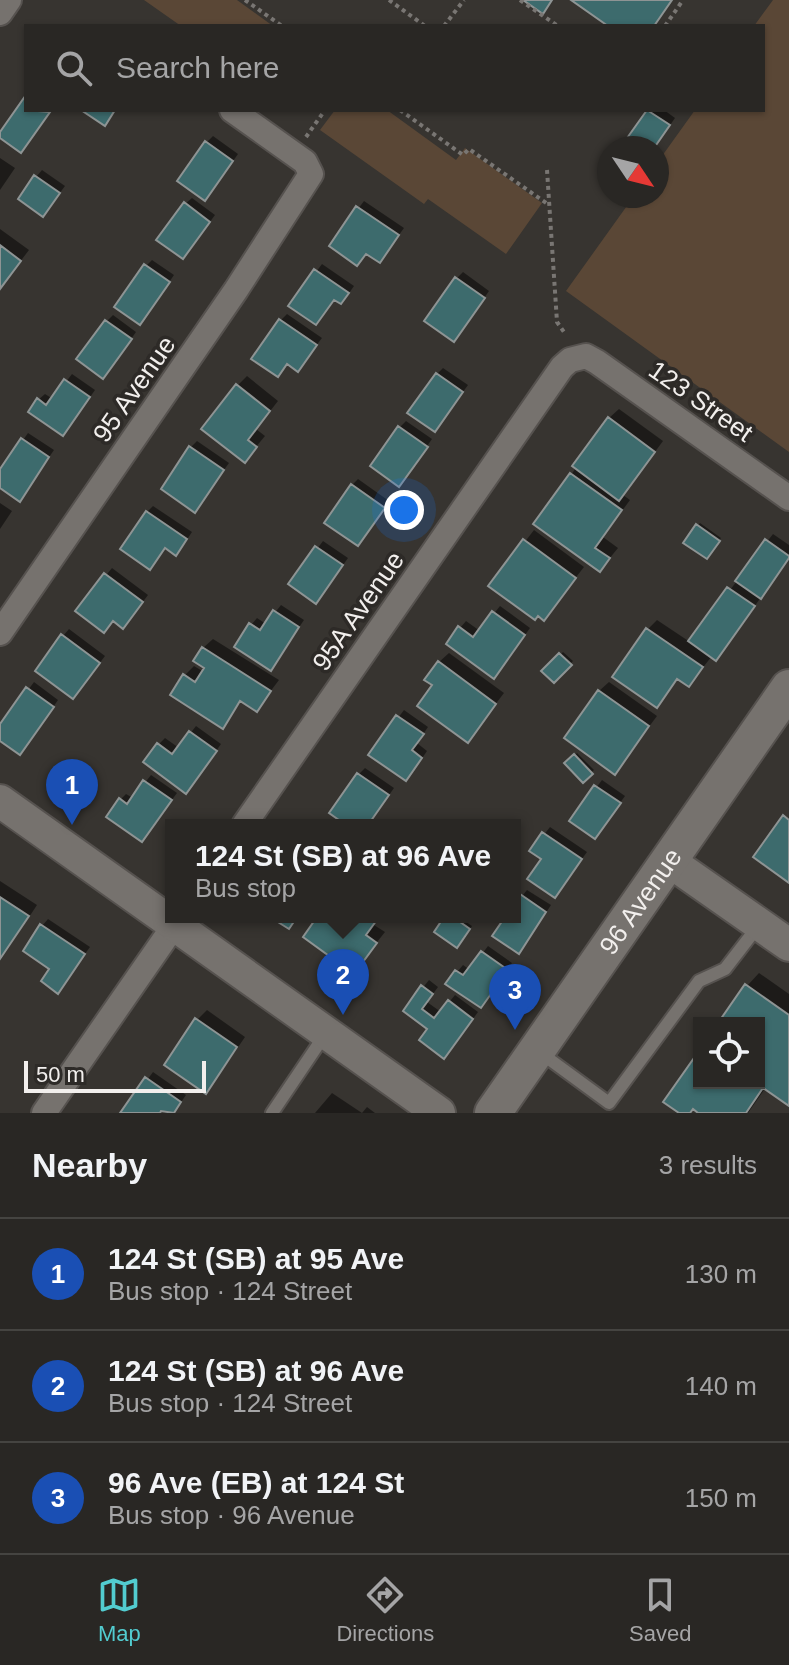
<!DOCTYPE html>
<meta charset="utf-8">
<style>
body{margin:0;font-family:Helvetica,sans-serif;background:#353331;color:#f1f3f6}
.controls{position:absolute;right:24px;bottom:24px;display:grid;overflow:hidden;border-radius:0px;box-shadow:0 2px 6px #0004}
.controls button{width:72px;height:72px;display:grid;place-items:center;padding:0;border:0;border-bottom:2px solid #454441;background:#292724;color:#f1f3f6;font:40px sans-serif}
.compass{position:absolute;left:597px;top:136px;width:72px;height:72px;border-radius:50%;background:#292724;box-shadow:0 2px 6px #0004;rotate:125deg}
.scale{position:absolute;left:24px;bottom:20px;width:182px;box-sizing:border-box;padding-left:8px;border:4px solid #f2efed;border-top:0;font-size:22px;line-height:28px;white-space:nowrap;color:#f2efed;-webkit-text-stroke:6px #2d2a27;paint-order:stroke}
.you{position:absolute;left:404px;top:510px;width:28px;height:28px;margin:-20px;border:6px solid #fff;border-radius:50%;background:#1a73e8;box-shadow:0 0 0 12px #1a73e833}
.badge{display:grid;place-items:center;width:52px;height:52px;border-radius:50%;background:#52ccd0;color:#fff;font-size:26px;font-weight:700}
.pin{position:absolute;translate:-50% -66px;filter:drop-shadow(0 2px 4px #0008)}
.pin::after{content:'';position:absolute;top:42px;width:28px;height:24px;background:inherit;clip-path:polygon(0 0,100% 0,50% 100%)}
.popup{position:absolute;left:165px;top:819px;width:356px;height:104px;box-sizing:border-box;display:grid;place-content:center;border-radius:0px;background:#292724;filter:drop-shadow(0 2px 6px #0005);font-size:26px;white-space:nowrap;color:#a5a5a6}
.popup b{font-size:30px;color:#f1f3f6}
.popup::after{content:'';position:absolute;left:50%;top:100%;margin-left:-16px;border:16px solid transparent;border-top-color:#292724}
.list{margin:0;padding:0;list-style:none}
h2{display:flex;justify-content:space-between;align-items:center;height:104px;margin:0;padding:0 32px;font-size:34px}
h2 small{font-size:26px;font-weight:400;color:#a5a5a6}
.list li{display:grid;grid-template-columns:52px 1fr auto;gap:24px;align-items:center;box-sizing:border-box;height:112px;padding:0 32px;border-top:2px solid #454441}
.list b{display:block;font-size:30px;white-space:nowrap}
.list p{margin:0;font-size:26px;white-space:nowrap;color:#a5a5a6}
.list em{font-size:26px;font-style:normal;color:#a5a5a6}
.icon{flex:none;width:44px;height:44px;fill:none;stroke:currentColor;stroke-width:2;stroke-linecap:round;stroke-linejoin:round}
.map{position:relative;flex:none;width:789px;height:1113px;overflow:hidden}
.search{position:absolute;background:#292724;box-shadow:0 2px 6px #0004;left:24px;right:24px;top:24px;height:88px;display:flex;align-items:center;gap:20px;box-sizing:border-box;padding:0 28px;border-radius:0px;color:#a5a5a6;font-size:30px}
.sheet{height:440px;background:#292724}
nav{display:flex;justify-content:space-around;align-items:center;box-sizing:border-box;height:112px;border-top:2px solid #454441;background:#292724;font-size:22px;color:#a5a5a6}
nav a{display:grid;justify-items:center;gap:4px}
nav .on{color:#52ccd0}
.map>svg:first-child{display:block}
.green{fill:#5a4736}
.shadow{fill:#0007}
.building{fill:#3d6b6d;stroke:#8e9494;stroke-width:2}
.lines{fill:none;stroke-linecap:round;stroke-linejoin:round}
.service-casing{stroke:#56524f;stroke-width:16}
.minor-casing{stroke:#56524f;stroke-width:28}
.tertiary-casing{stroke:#56524f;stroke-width:36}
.secondary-casing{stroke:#56524f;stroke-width:40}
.path{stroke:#797673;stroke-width:4;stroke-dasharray:4 4;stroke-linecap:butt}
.service{stroke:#76726e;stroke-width:12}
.minor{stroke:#76726e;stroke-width:24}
.tertiary{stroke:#76726e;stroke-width:32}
.secondary{stroke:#76726e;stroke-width:36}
.labels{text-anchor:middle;stroke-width:7;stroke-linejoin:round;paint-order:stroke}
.street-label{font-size:26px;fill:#f2efed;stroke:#2d2a27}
</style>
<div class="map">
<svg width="789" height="1113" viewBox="0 0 789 1113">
<rect width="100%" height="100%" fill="#373430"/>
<path class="green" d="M144,0H237L273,26H181Z
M773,0H789V452L566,291L634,196H657V163L695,110H763V26H754Z
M335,110H387L456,160L465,148L542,203L506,254L428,199L424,204L320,130Z"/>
<path class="shadow" d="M649,110H664L675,118L654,148H623Z
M213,136L238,154L211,192L206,143Z
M0,158L15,168L0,190Z
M42,170L65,186L43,215L36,177Z
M192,198L215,215L189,250L185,204Z
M364,201L404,228L380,261L367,252L331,245Z
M0,229L29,250L0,288Z
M152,260L174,275L146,316V266Z
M322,264L354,286L347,296L291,306Z
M463,272L489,291L460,333L457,278Z
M287,314L322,338L298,369L281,320Z
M113,315L136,332L109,370L107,321Z
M443,368L468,385L435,430L437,374Z
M72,374L95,390L69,427L38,400L45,394L53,399Z
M247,376L278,401L256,429L265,436L245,460L237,386Z
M619,409L663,441L623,495L630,500L603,537L618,548L600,570L571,475L609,418Z
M406,421L432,439L405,478L400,427Z
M28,433L54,450L20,499L0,486V473Z
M197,441L229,463L195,510L191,447Z
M358,479L389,501L364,538L352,485Z
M0,503L12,511L0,529Z
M153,506L192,532L182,547L166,546L150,568L147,512Z
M700,523L721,538L709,554L697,526Z
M534,530L584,567L544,618L491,586Z
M773,534L789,545V558L722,652L712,656L689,685L679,678L657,706L615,677L648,629L657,620L690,642Z
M323,541L348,558L322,595L291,584Z
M112,568L148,595L129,620L77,611Z
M281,605L304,620L271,668L251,625L257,618L266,624Z
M500,606L530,628L500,670L460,628L466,621L480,631Z
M69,629L105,656L79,690L63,636Z
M213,639L279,680L257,709L242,700L222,726L185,675L194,666L204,672L207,667L203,648Z
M563,652L573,661L554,681L544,671Z
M449,653L504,693L468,740L435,685L439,662Z
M34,682L58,700L26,746L0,738V728Z
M609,682L657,716L615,772L599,691Z
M404,710L428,727L417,743L427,751L412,773L371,754Z
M196,726L221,744L192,785L158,745L165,738L179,748Z
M577,753L594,770L583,780L567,763Z
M365,768L394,788L368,825H349L359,774Z
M151,775L177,793L142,840L120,800L126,794L133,798Z
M602,780L625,796L595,837L572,820Z
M550,827L587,852L555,896L543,858L532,850Z
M0,881L37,905L0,961Z
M527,890L551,905L525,945L507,917H515V905Z
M320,917H379L374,925L385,932L354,971Z
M447,917H459L472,926L460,943Z
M48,919L90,947L58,991L42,926Z
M488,946L512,963L486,999L448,983L463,965L470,970Z
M759,973L789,994V1104L766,1087L748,1113H702L694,1108L689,1113H682L699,1054V1083H759V1023H721L747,986Z
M429,980L438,987L427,1002L441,1012L455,995L478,1012L450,1050L430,1028L405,1010Z
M207,1010L245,1037L215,1081L205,1091L197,1020Z
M153,1072L186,1095L177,1108L172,1113L162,1109L160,1113H123Z
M332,1093L362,1113L367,1107L375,1113H315Z"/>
<path class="building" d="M523,0H552L543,14Z
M571,0H672L654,26H608Z
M26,95V110L50,112L21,153L0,138V132Z
M81,110H115L105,126Z
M647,110L670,125L654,148H620Z
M205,141L233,161L205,201L177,181Z
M34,175L60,193L43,217L18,199Z
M184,202L210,222L183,259L156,240Z
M356,206L399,235L380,263L366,254L357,266L329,246Z
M0,245L21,261L0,289Z
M144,264L170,282L140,325L114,307Z
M314,269L349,293L341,304L334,300L316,325L288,306Z
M455,277L485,298L454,342L424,321Z
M279,319L317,345L298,372L287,364L278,377L251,359Z
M105,320L132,339L103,379L76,359Z
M436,373L463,392L435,432L407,413Z
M64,379L90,397L63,436L28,412L37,398L46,405Z
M236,384L270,411L248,440L257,447L245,463L201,429Z
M608,417L655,452L619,501L572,466Z
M398,426L428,447L399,487L370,466Z
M21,438L49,457L20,502L0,488V469Z
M189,446L224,470L195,513L161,489Z
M570,473L622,510L595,548L610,558L600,572L533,524Z
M351,484L385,508L358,546L324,523Z
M146,511L187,539L176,556L165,548L150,570L120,549Z
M696,524L720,541L707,559L683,543Z
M523,539L576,578L544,621L538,616L535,620L488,586Z
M765,539L789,556V558L761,599L735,581Z
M315,546L343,565L316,604L288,584Z
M104,573L143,602L123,629L113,621L104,633L75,611Z
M727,587L755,606L716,661L688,641Z
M273,610L299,627L271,671L234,647L249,623L260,630Z
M492,611L525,635L494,679L446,644L458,626L473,637Z
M646,628L703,667L689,687L677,679L657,708L612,677Z
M61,634L100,663L73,699L35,671Z
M202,647L271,691L257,712L240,701L223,729L170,695L183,674L195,682L204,668L193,661Z
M559,653L572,665L554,683L541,671Z
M438,661L496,704L468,743L417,706L432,685L424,680Z
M26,687L54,707L20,755L0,741V724Z
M598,690L649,726L615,775L564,738Z
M396,715L424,734L412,750L422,758L406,781L368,755Z
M189,731L217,751L186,794L143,762L157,743L172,754Z
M574,754L593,774L583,783L564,763Z
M357,773L389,795L368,825H346L329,813Z
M143,780L172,800L142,842L106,817L119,798L127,804Z
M594,785L621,803L595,839L569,821Z
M783,815L789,820V883L753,857Z
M542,832L582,859L555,898L527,879L541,859L529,851Z
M520,894L546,912L519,954L492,936L505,917H515V901Z
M0,897L29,916L0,959Z
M270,917H297L289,929Z
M317,917H379L366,935L377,943L354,974L303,937Z
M444,917H453L470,929L457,948L434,932Z
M40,924L85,954L58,994L41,981L49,969L23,951Z
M481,951L508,970L481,1008L445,984L455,970L463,975Z
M745,984L789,1015V1106L763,1088L746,1113H698L693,1109L690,1113H679L663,1102L699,1051V1083H759V1023H718Z
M421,985L433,994L422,1009L434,1018L448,1000L473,1019L444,1059L419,1040L427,1029L403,1011Z
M195,1018L237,1047L206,1094L164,1065Z
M145,1077L181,1102L174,1113L161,1111L160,1113H120Z"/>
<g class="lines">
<g class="service-casing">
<path id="service" d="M538,1051L609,1103L699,981L725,969L759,925
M272,1113L326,1033"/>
</g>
<g class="minor-casing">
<path id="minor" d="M0,13L9,0
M0,633L236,290L311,174L305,162L232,110
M244,825L562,367L570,360L586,356L597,362L789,498
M44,1113L180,917"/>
</g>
<g class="tertiary-casing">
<path id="tertiary" d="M0,801L439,1113
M669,861L789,945"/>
</g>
<g class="secondary-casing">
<g id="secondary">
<path id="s1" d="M493,1113L789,688"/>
</g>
</g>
<path class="path" d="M245,0L282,26
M389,0L425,26
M520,0L558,26
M444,26L464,0
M665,26L683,0
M400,110L463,155L469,149L549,205
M306,137L325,110
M547,170L557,322L564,332"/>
<use href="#service" class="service"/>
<use href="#minor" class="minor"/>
<use href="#tertiary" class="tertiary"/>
<use href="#secondary" class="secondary"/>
</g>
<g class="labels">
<g class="street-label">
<text transform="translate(134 389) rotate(-55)" y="9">95 Avenue</text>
<text transform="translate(701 401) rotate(35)" y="9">123 Street</text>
<text transform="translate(358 611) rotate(-55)" y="9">95A Avenue</text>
<text dy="9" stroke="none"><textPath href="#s1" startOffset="258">96 Avenue</textPath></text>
</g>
</g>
</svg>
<div class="controls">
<button><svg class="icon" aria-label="locate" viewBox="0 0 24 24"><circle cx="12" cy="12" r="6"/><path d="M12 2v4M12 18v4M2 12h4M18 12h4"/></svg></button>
</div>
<svg class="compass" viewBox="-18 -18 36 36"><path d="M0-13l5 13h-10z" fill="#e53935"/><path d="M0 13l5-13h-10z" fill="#a5a5a6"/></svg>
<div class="scale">50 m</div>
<div class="you"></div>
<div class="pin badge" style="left:72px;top:825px;background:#1a4fb4">1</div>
<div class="pin badge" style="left:343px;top:1015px;background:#1a4fb4">2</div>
<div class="popup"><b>124 St (SB) at 96 Ave</b>Bus stop</div>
<div class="pin badge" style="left:515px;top:1030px;background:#1a4fb4">3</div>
<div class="search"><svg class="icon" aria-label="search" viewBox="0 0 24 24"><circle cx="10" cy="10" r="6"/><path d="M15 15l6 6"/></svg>Search here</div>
</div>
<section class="sheet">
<h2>Nearby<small>3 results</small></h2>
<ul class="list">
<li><span class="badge" style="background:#1a4fb4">1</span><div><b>124 St (SB) at 95 Ave</b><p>Bus stop · 124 Street</p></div><em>130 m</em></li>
<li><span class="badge" style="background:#1a4fb4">2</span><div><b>124 St (SB) at 96 Ave</b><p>Bus stop · 124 Street</p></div><em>140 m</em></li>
<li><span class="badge" style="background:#1a4fb4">3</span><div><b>96 Ave (EB) at 124 St</b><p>Bus stop · 96 Avenue</p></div><em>150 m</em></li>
</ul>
</section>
<nav>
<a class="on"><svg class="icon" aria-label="map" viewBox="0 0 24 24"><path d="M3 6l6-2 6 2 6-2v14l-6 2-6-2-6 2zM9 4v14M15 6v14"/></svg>Map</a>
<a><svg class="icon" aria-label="directions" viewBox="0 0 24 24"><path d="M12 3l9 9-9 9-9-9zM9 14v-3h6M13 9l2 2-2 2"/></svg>Directions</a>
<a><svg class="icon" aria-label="saved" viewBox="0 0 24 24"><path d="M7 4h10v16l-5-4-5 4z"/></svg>Saved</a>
</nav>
